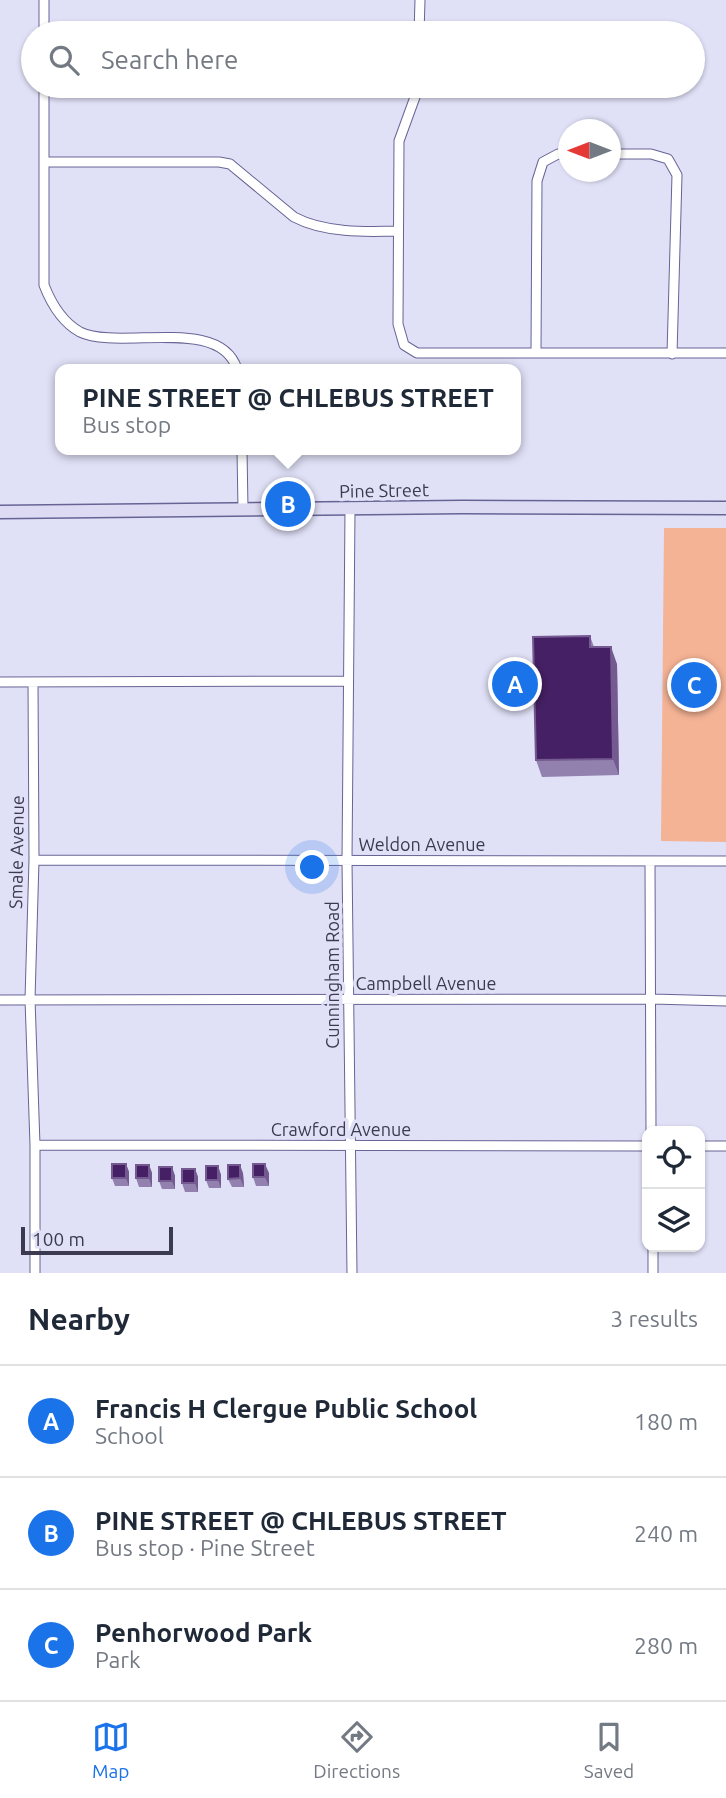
<!DOCTYPE html>
<meta charset="utf-8">
<style>
body{margin:0;font-family:Ubuntu,sans-serif;background:#f6f6f7;color:#1f2937}
.controls{position:absolute;right:21px;bottom:21px;display:grid;overflow:hidden;border-radius:14px;box-shadow:0 2px 5px #0004}
.controls button{width:63px;height:63px;display:grid;place-items:center;padding:0;border:0;border-bottom:2px solid #e0e1e3;background:#fff;color:#1f2937;font:35px sans-serif}
.compass{position:absolute;left:558px;top:119px;width:63px;height:63px;border-radius:50%;background:#fff;box-shadow:0 2px 5px #0004;rotate:270deg}
.scale{position:absolute;left:21px;bottom:18px;width:152px;box-sizing:border-box;padding-left:7px;border:4px solid #3b3a50;border-top:0;font-size:19px;line-height:24px;white-space:nowrap;color:#3b3a50;-webkit-text-stroke:5px #e0e0f7;paint-order:stroke}
.you{position:absolute;left:313px;top:868px;width:24px;height:24px;margin:-18px;border:5px solid #fff;border-radius:50%;background:#1a73e8;box-shadow:0 0 0 10px #1a73e833}
.badge{display:grid;place-items:center;width:46px;height:46px;border-radius:50%;background:#1a73e8;color:#fff;font-size:23px;font-weight:700}
.pin{position:absolute;translate:-50% -50%;border:4px solid #fff;box-shadow:0 2px 7px #0006}
.popup{position:absolute;left:55px;top:364px;width:466px;height:91px;box-sizing:border-box;display:grid;place-content:center;border-radius:14px;background:#fff;filter:drop-shadow(0 2px 5px #0005);font-size:23px;white-space:nowrap;color:#747a83}
.popup b{font-size:26px;color:#1f2937}
.popup::after{content:'';position:absolute;left:50%;top:100%;margin-left:-14px;border:14px solid transparent;border-top-color:#fff}
.list{margin:0;padding:0;list-style:none}
h2{display:flex;justify-content:space-between;align-items:center;height:91px;margin:0;padding:0 28px;font-size:30px}
h2 small{font-size:23px;font-weight:400;color:#747a83}
.list li{display:grid;grid-template-columns:46px 1fr auto;gap:21px;align-items:center;box-sizing:border-box;height:112px;padding:0 28px;border-top:2px solid #e0e1e3}
.list b{display:block;font-size:26px;white-space:nowrap}
.list p{margin:0;font-size:23px;white-space:nowrap;color:#747a83}
.list em{font-size:23px;font-style:normal;color:#747a83}
.icon{flex:none;width:38px;height:38px;fill:none;stroke:currentColor;stroke-width:2;stroke-linecap:round;stroke-linejoin:round}
.map{position:relative;flex:none;width:726px;height:1273px;overflow:hidden}
.search{position:absolute;background:#fff;box-shadow:0 2px 5px #0004;left:21px;right:21px;top:21px;height:77px;display:flex;align-items:center;gap:18px;box-sizing:border-box;padding:0 24px;border-radius:38px;color:#747a83;font-size:26px}
.sheet{height:427px;background:#fff}
nav{display:flex;justify-content:space-around;align-items:center;box-sizing:border-box;height:98px;border-top:2px solid #e0e1e3;background:#fff;font-size:19px;color:#747a83}
nav a{display:grid;justify-items:center;gap:4px}
nav .on{color:#1a73e8}
.map>svg:first-child{display:block}
.green{fill:#f5b395}
.lines{fill:none;stroke-linecap:round;stroke-linejoin:round}
.street-casing{stroke:#676495;stroke-width:11}
.secondary-casing{stroke:#676495;stroke-width:15}
.street{stroke:#fff;stroke-width:9}
.secondary{stroke:#dcdbf3;stroke-width:12}
.wall{fill:#9280ae}
.shaded-wall{fill:#745a90}
.building{fill:#452064;stroke:#745a90;stroke-width:2}
.labels{text-anchor:middle;stroke-width:7;stroke-linejoin:round;paint-order:stroke}
.street-label{font-size:18px;fill:#3b3a50;stroke:#e0e0f7}
</style>
<div class="map">
<svg width="726" height="1273" viewBox="0 0 726 1273">
<rect width="100%" height="100%" fill="#e0e0f7"/>
<path class="green" d="M664,528H726V842L661,841Z"/>
<g class="lines">
<g class="street-casing">
<path id="street" d="M44,33V0
M419,33L420,0
M44,86V285C51,303 62,322 80,332C119,351 220,315 237,369
M416,86L415,97L399,141L398,324L404,345L417,353H726
M610,154H651L668,159L677,175L672,354
M44,162H219L230,164L294,217C324,233 365,232 397,231
M536,352L537,181L543,162L558,154H568
M242,450L243,509
M350,510L347,861L352,1273
M0,682L348,681
M33,682L34,860L30,999L35,1145V1273
M34,860L726,861
M650,862L651,1131
M0,1000L652,999L726,1001
M35,1145L647,1146
M700,1146H726
M653,1247V1273"/>
</g>
<g class="secondary-casing">
<path id="secondary" d="M0,512L462,507L726,508"/>
</g>
<use href="#street" class="street"/>
<use href="#secondary" class="secondary"/>
</g>
<path class="wall" d="M590,636L594,647L617,664L619,775L542,777L536,760Z
M126,1164L129,1172V1186H115L112,1178Z
M149,1165L152,1173V1187H139L136,1178Z
M218,1166L221,1175V1188H209L206,1180Z
M172,1167L175,1176V1189H162L159,1181Z
M195,1169L198,1177V1192H185L182,1183Z
M243,1173L244,1187H232L228,1179Z
M269,1173V1186H256L253,1177Z"/>
<path class="shaded-wall" d="M611,647L617,664L619,775L613,759Z
M126,1164L129,1172V1186L126,1178Z
M265,1164L269,1173V1186L265,1177Z
M149,1165L152,1173V1187L149,1178Z
M240,1165L243,1173L244,1187L240,1178Z
M218,1166L221,1175V1188L218,1180Z
M172,1167L175,1176V1189L172,1181Z
M195,1169L198,1177V1192L195,1183Z"/>
<path class="building" d="M590,636V647H611L613,759L536,760L533,637Z
M112,1164H126V1178H112Z
M253,1164H265V1177H253Z
M136,1165H149V1178H136Z
M228,1165H240V1178L228,1179Z
M206,1166H218V1180H206Z
M159,1167H172V1181H159Z
M182,1169H195V1183H182Z"/>
<g class="labels">
<g class="street-label">
<text transform="translate(384 491) rotate(-1)" y="6">Pine Street</text>
<text x="422" y="851">Weldon Avenue</text>
<text transform="translate(17 852) rotate(-89)" y="6">Smale Avenue</text>
<text transform="translate(333 975) rotate(-90)" y="6">Cunningham Road</text>
<text x="426" y="990">Campbell Avenue</text>
<text x="341" y="1136">Crawford Avenue</text>
</g>
</g>
</svg>
<div class="controls">
<button><svg class="icon" aria-label="locate" viewBox="0 0 24 24"><circle cx="12" cy="12" r="6"/><path d="M12 2v4M12 18v4M2 12h4M18 12h4"/></svg></button>
<button><svg class="icon" aria-label="layers" viewBox="0 0 24 24"><path d="M12 4l9 5-9 5-9-5zM3 14l9 5 9-5"/></svg></button>
</div>
<svg class="compass" viewBox="-18 -18 36 36"><path d="M0-13l5 13h-10z" fill="#e53935"/><path d="M0 13l5-13h-10z" fill="#747a83"/></svg>
<div class="scale">100 m</div>
<div class="you"></div>
<div class="pin badge" style="left:515px;top:684px">A</div>
<div class="pin badge" style="left:288px;top:504px">B</div>
<div class="popup"><b>PINE STREET @ CHLEBUS STREET</b>Bus stop</div>
<div class="pin badge" style="left:694px;top:685px">C</div>
<div class="search"><svg class="icon" aria-label="search" viewBox="0 0 24 24"><circle cx="10" cy="10" r="6"/><path d="M15 15l6 6"/></svg>Search here</div>
</div>
<section class="sheet">
<h2>Nearby<small>3 results</small></h2>
<ul class="list">
<li><span class="badge">A</span><div><b>Francis H Clergue Public School</b><p>School</p></div><em>180 m</em></li>
<li><span class="badge">B</span><div><b>PINE STREET @ CHLEBUS STREET</b><p>Bus stop · Pine Street</p></div><em>240 m</em></li>
<li><span class="badge">C</span><div><b>Penhorwood Park</b><p>Park</p></div><em>280 m</em></li>
</ul>
</section>
<nav>
<a class="on"><svg class="icon" aria-label="map" viewBox="0 0 24 24"><path d="M3 6l6-2 6 2 6-2v14l-6 2-6-2-6 2zM9 4v14M15 6v14"/></svg>Map</a>
<a><svg class="icon" aria-label="directions" viewBox="0 0 24 24"><path d="M12 3l9 9-9 9-9-9zM9 14v-3h6M13 9l2 2-2 2"/></svg>Directions</a>
<a><svg class="icon" aria-label="saved" viewBox="0 0 24 24"><path d="M7 4h10v16l-5-4-5 4z"/></svg>Saved</a>
</nav>
